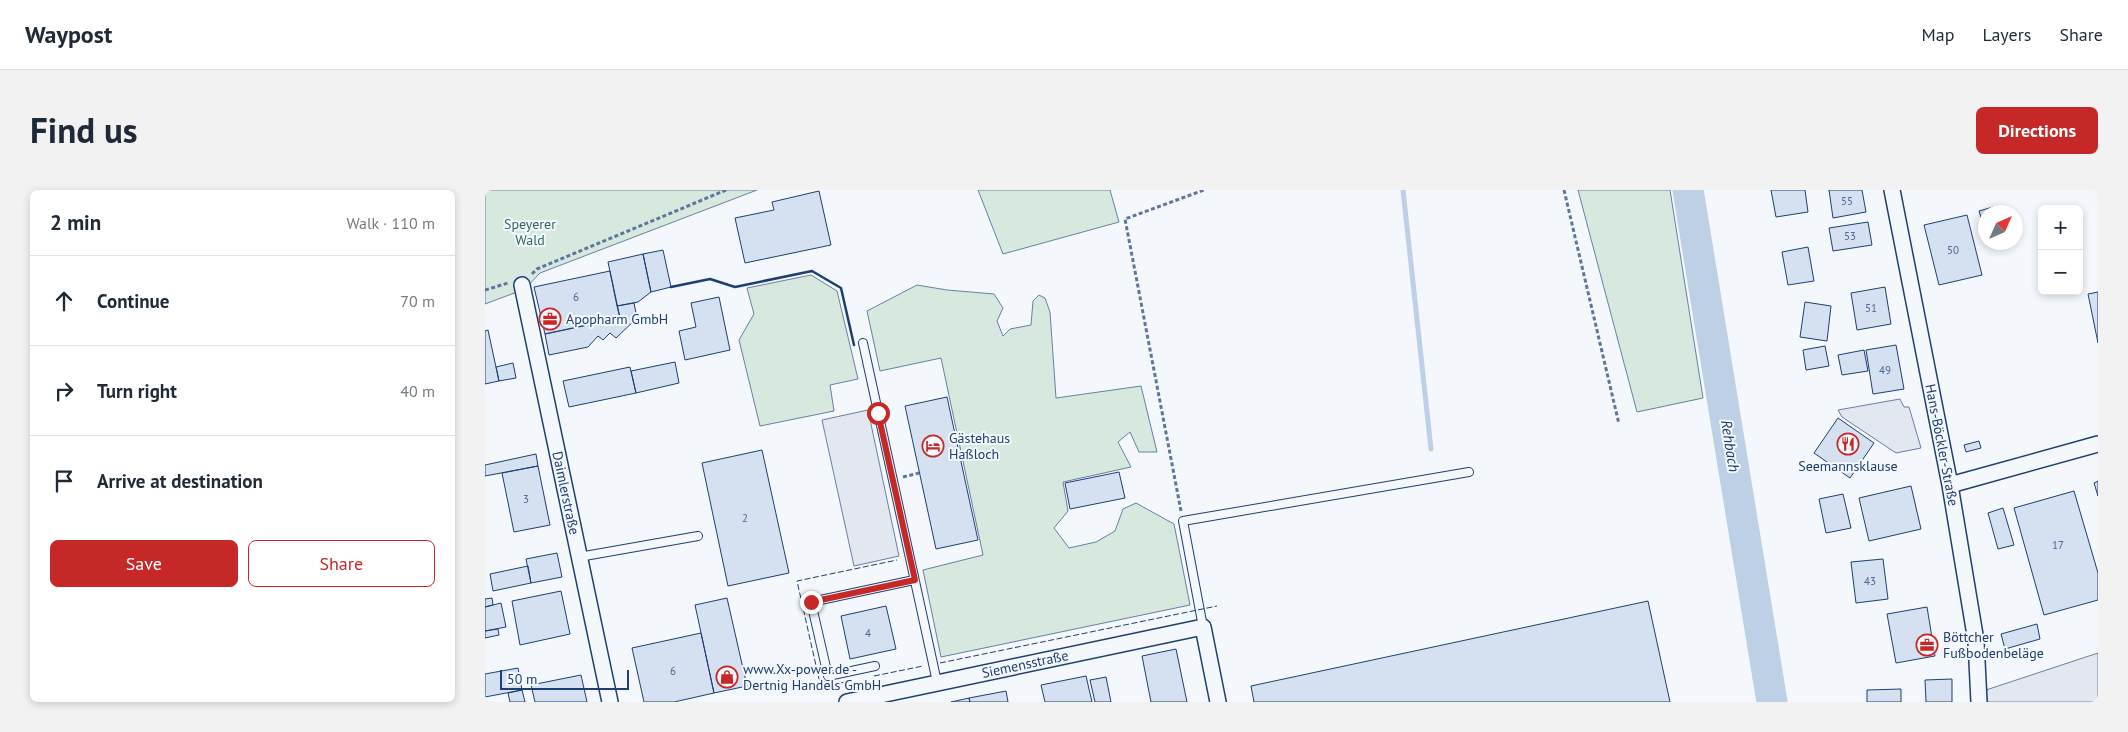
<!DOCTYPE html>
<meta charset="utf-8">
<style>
body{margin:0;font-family:"PT Sans",sans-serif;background:#f2f2f3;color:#1f2937}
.controls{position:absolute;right:15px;top:15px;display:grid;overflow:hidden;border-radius:8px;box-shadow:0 2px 8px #0003}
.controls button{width:45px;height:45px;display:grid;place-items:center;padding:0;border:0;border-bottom:1px solid #e0e1e3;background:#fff;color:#1f2937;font:25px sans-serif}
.compass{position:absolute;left:1493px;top:15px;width:45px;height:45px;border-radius:50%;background:#fff;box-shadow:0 2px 8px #0003;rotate:45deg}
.scale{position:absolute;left:15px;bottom:12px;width:129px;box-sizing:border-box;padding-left:5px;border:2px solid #1d3f73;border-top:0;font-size:14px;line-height:18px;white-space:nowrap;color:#1d3f73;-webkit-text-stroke:4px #f4f7fb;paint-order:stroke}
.stop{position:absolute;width:15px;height:15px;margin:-11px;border:4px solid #c62828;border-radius:50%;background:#fff}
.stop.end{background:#c62828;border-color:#fff;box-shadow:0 1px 5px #0008}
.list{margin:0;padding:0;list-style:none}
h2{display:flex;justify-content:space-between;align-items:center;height:65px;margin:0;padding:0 20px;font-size:21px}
h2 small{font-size:16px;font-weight:400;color:#747a83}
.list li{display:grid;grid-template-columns:32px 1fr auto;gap:15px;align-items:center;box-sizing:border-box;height:90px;padding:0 20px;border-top:1px solid #e0e1e3}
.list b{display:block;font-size:19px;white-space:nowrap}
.list em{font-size:16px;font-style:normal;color:#747a83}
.actions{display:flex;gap:10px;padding:15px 20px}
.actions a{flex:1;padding:11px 0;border:1px solid #c62828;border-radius:8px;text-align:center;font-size:18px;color:#c62828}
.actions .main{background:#c62828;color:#fff}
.icon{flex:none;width:28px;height:28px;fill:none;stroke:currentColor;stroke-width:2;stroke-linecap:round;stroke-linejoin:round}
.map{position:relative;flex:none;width:1613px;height:512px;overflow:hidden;border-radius:8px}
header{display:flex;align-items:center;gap:30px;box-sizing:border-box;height:70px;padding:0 25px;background:#fff;border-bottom:1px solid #e0e1e3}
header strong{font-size:24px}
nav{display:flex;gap:28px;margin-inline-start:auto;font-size:18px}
.intro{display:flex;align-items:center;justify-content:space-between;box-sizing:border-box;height:120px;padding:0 30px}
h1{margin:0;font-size:35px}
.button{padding:12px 22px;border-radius:8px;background:#c62828;color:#fff;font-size:18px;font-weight:700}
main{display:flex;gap:30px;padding:0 30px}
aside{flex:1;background:#fff;border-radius:8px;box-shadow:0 2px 8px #0003}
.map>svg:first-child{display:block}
.green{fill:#d7e8df;stroke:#687fa3}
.parking{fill:#e3e8f0;stroke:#687fa3}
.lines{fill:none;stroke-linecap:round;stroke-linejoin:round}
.stream{stroke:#bed0e5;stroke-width:5}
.river{stroke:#bed0e5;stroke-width:31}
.building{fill:#d5e0f0;stroke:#1d3f73}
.service-casing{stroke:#1d3f73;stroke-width:10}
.minor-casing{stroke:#1d3f73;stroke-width:18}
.path{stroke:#5e769c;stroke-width:3;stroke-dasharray:4 2.5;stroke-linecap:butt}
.service{stroke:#f4f7fb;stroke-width:8}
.minor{stroke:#f4f7fb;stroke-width:15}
.fence{stroke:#1d3f73;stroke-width:1;stroke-dasharray:6 2.5;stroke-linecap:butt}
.wall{stroke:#1d3f73;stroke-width:2.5}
.route{stroke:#c62828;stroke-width:6}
.labels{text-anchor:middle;stroke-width:4;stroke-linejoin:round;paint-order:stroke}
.number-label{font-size:11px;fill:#4b6792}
.park-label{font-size:14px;fill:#2c6c60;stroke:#f4f7fb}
.poi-label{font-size:14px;fill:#1d3f73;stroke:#f4f7fb;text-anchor:start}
.street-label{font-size:14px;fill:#1d3f73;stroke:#f4f7fb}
.water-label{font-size:15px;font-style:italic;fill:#1d3f73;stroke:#f4f7fb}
</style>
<header>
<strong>Waypost</strong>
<nav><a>Map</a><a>Layers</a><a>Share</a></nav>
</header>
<div class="intro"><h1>Find us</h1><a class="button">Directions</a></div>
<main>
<aside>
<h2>2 min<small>Walk · 110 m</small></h2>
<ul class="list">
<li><svg class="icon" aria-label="ahead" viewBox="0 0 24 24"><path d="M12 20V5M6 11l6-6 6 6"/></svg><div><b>Continue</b></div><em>70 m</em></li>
<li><svg class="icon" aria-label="right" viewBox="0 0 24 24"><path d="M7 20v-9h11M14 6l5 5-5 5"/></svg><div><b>Turn right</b></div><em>40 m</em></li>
<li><svg class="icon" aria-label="arrive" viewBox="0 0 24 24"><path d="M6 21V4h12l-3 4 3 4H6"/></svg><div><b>Arrive at destination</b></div></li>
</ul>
<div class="actions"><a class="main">Save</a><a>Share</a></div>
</aside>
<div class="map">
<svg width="1613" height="512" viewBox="0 0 1613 512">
<rect width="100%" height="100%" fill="#f4f7fb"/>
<path class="green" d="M0,0H272L55,83L40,99L0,114Z
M493,0H625L634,32L518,64Z
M1093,0H1185L1218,208L1152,222Z
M326,85L352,101L373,189L345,195L349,221L275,236L254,150L269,124L262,98Z
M432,95L462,100L509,104L518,118L512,131L518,146L525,139L546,135L548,111L554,105L560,108L565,122L571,208L656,196L672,262H654L645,242L633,252L646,277L578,292L583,321L569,338L584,358L611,352L630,341L638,319L651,313L689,334L705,415L456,467L438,380L498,365L456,168L395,181L382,121Z"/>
<path class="parking" d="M1415,209L1419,217H1424L1436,258L1411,263L1357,227L1353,220Z
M383,220L414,366L369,376L337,230Z
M1613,463V512H1502L1501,500Z"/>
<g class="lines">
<path class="stream" d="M918,0L946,259"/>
<path class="river" d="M1203,0L1287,512"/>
</g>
<path class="building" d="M1286,0H1320L1323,22L1291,27Z
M1344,0H1377L1381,22L1348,28Z
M334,1L346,55L260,73L250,28L289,20L287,12Z
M1508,17L1510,22H1500V37H1499L1494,21Z
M1482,25L1497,85L1454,95L1439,35Z
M1383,32L1387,55L1348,61L1344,38Z
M1323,57L1329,91L1303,95L1297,62Z
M178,60L186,97L166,102L158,64Z
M158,64L166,102L153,112L132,116L123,72Z
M125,81L135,128L60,144L49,97Z
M1400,97L1406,134L1372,140L1366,103Z
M1613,102V153L1603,104Z
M234,107L245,160L200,170L194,141L211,137L206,113Z
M1320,112L1346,116L1342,151L1315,147Z
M149,113L152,128L131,148L125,143L118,150L113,146L103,157L64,165L60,144L135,128L132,116Z
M3,140L14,191L0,194V141Z
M1411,155L1419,199L1388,204L1381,160Z
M1340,156L1344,176L1321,180L1318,160Z
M1379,160L1383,181L1357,185L1353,165Z
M190,172L194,193L151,203L146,181Z
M28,173L31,188L14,191L11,177Z
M145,177L151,203L84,217L78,191Z
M462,207L493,350L451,359L420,216Z
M1353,228L1389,253L1365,288L1329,263Z
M1494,251L1496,258L1481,262L1479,255Z
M277,260L304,383L243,396L217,273Z
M51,264L53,276L0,286V275Z
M53,276L65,335L29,342L17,283Z
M634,282L640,308L585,319L580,293Z
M1613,291V306L1609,293Z
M1426,296L1436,339L1384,351L1374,308Z
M1589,301L1613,383V410L1559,425L1529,318Z
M1358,304L1366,338L1341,343L1334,309Z
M1518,318L1529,355L1513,359L1503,323Z
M72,363L77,387L46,393L41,369Z
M1398,369L1403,409L1371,413L1366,372Z
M43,376L46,393L8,401L5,384Z
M76,401L85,444L35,455L27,411Z
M7,408L8,415L0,417V409Z
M242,408L262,496L229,503L210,415Z
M1163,411L1185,512H769L766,496Z
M16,413L21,437L0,441V417Z
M401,416L411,459L365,469L356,426Z
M1442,417L1450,466L1411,473L1402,424Z
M1552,434L1555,449L1520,459L1516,444Z
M13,439L14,445L0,448V441Z
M216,443L229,503L189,512H159L147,458Z
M691,459L702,512H666L657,466Z
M33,478L37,500L0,507V484Z
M96,485L102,512H50L46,495Z
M601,486L607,512H560L556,495Z
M621,487L626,512H610L605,490Z
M1467,489V512H1441L1440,490Z
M1416,499V512H1382V500Z
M37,500L40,512H25L23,503Z
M521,501L523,512H485L484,508Z
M484,508L485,512H466Z"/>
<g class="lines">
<g class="service-casing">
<path id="service" d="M378,153L452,492
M94,367L213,346
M718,437L698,331L984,282
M390,476L343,486L326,412L429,390"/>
</g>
<g class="minor-casing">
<path id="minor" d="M1407,0L1465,295L1491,451L1494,512
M37,95L125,512
M1465,295L1613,254
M362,512L718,437L733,512"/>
</g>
<path class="path" d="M1079,0L1134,234
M47,84L52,79L241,0
M0,100L23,93
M418,287L434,283
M696,321L640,29L719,0"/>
<use href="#service" class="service"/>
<use href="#minor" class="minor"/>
<path class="fence" d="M455,473L732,416
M389,486L438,476
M360,492L345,495L334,489L312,391L412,370"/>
<path class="wall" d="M186,97L225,89L250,97L327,81L356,98L369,155"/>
</g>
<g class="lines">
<path class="route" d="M326,412L430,390L393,223"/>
</g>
<defs>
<g id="office-ring" transform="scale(1.125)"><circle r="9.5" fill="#f4f7fb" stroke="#c62828" stroke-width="1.5"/><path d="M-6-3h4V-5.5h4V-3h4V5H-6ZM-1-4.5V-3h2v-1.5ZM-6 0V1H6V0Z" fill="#c62828"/></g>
<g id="restaurant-ring" transform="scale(1.125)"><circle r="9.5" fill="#f4f7fb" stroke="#c62828" stroke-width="1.5"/><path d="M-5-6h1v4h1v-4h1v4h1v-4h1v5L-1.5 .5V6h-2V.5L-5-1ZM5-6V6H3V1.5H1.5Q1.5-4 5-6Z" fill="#c62828"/></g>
<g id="hotel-ring" transform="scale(1.125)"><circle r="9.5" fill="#f4f7fb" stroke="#c62828" stroke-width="1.5"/><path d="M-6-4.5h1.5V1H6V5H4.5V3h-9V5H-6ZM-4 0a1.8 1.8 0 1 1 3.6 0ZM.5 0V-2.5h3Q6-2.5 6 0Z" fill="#c62828"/></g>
<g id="shop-ring" transform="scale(1.125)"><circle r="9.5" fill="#f4f7fb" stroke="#c62828" stroke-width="1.5"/><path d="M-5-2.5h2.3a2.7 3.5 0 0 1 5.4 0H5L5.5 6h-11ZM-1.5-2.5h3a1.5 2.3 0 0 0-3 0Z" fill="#c62828"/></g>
</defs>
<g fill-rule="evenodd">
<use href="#office-ring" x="65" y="129"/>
<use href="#restaurant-ring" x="1363" y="254"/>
<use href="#hotel-ring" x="448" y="256"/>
<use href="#office-ring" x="1442" y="455"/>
<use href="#shop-ring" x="242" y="487"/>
</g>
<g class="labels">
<g class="number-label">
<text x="1362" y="15">55</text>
<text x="1365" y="50">53</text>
<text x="1468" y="64">50</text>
<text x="91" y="111">6</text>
<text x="1386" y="122">51</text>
<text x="1400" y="184">49</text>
<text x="41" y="313">3</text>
<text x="260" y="332">2</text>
<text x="1573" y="359">17</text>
<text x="1385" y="395">43</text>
<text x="383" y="447">4</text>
<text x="188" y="485">6</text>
</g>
<g class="park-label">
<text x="45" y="39">Speyerer<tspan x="45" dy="16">Wald</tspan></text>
</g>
<g class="poi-label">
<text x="81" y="134">Apopharm GmbH</text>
<text x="464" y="253">Gästehaus<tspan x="464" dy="16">Haßloch</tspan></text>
<text x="1363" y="281" text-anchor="middle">Seemannsklause</text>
<text x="1458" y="452">Böttcher<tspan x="1458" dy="16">Fußbodenbeläge</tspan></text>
<text x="258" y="484">www.Xx-power.de -<tspan x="258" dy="16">Dertnig Handels GmbH</tspan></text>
</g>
<g class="street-label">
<text transform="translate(1457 255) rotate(79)" y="5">Hans-Böckler-Straße</text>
<text transform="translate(81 303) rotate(78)" y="5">Daimlerstraße</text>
<text transform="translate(540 474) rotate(-12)" y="5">Siemensstraße</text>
</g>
<g class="water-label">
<text transform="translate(1245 256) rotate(81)" y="5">Rehbach</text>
</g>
</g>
</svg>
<div class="controls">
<button>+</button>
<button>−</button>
</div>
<svg class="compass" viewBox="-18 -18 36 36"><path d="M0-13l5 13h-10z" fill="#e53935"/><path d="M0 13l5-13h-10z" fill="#747a83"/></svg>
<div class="scale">50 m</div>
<div class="stop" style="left:393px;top:223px"></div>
<div class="stop end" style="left:326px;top:412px"></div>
</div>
</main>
